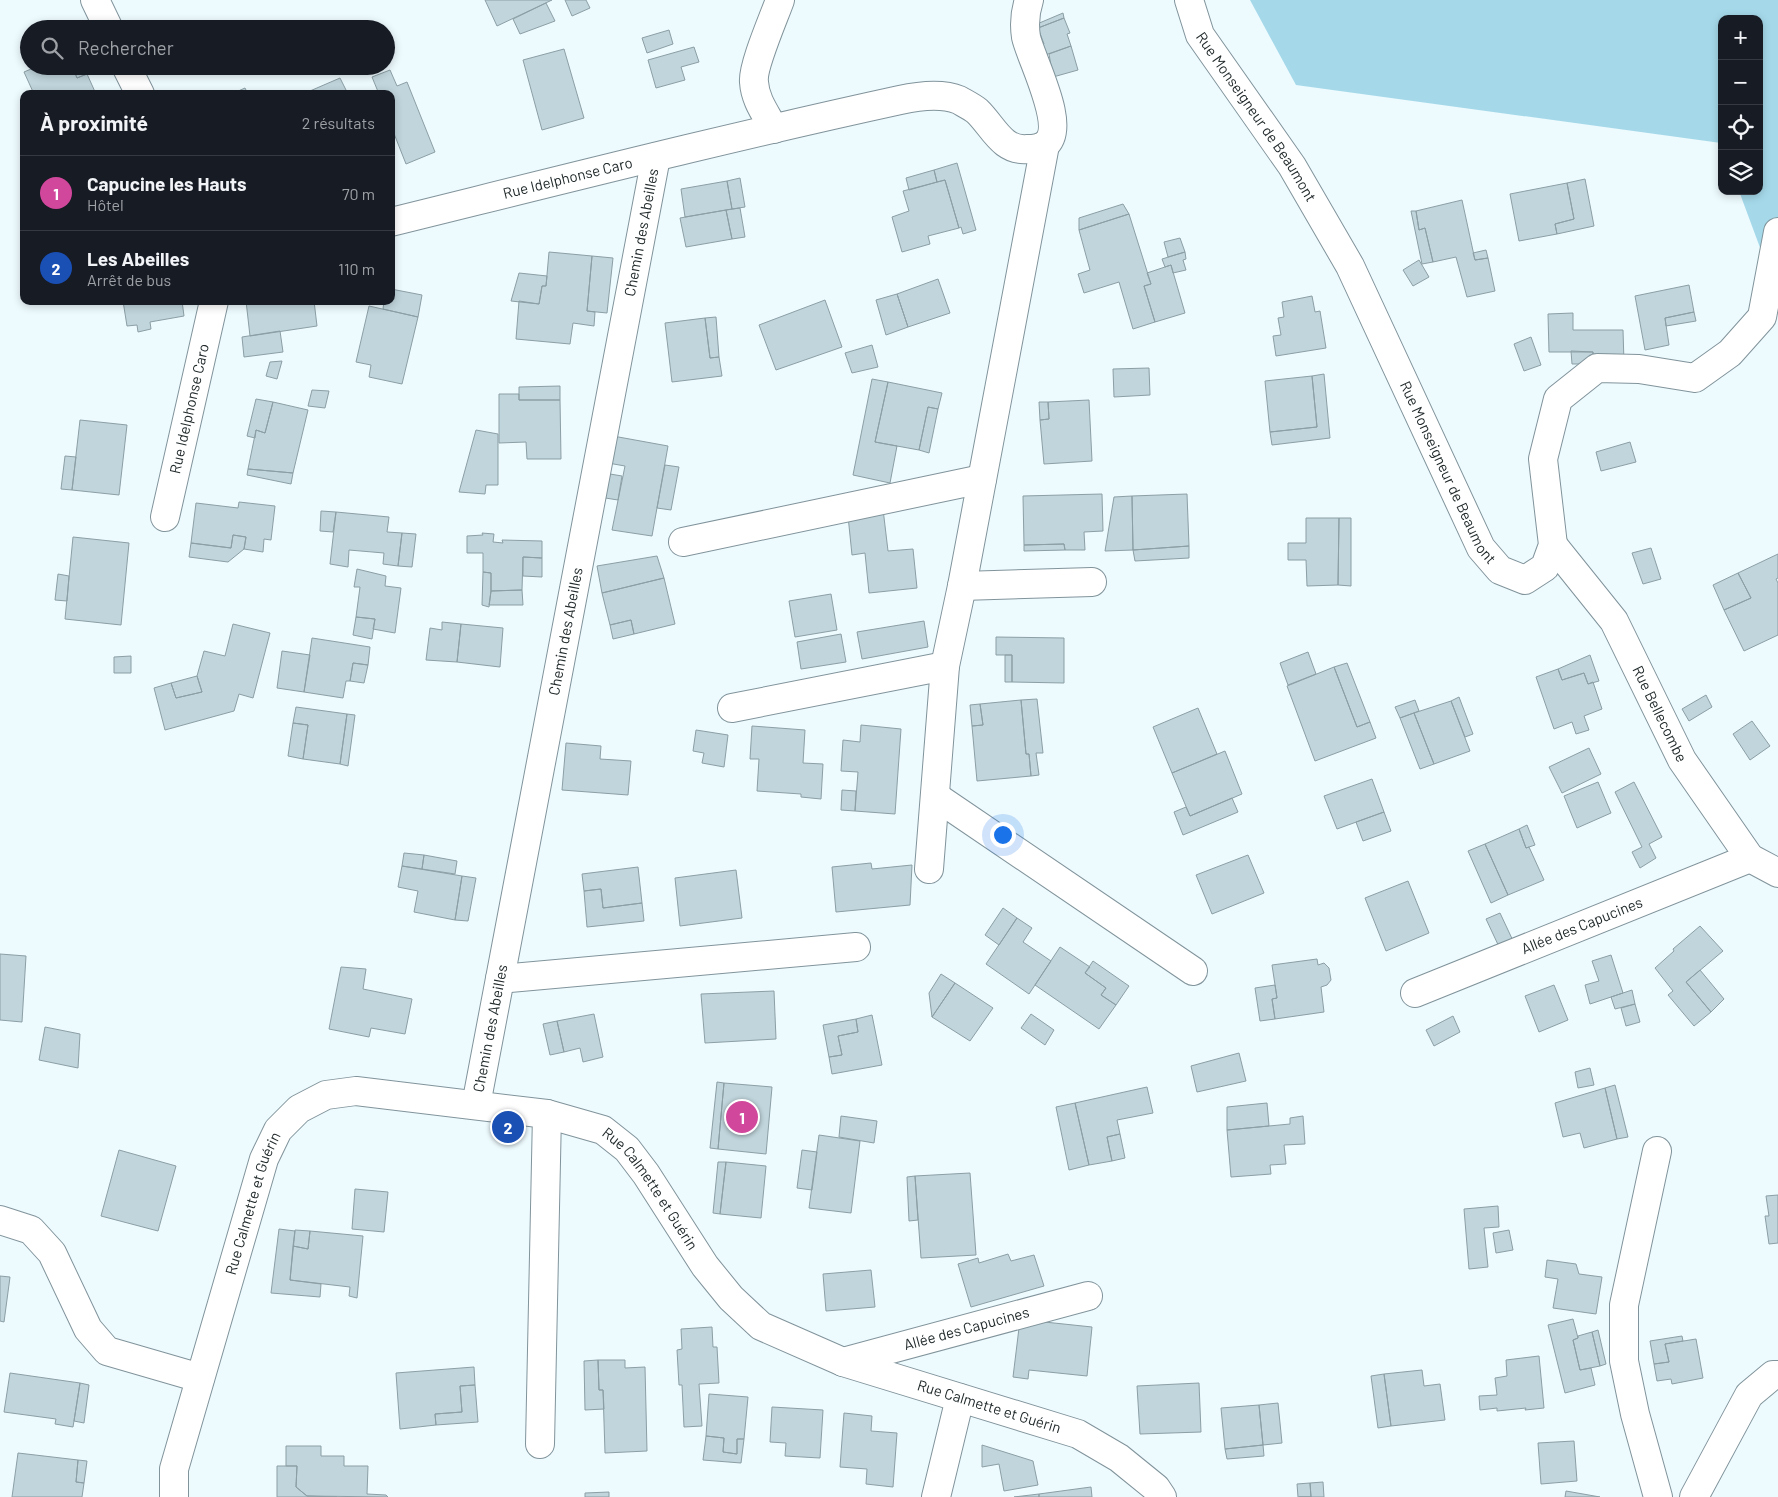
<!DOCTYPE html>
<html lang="fr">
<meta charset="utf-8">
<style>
body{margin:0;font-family:Barlow,sans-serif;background:#242831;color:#f1f3f6}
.controls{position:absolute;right:15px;top:15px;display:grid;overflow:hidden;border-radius:10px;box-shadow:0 2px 8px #0003}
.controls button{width:45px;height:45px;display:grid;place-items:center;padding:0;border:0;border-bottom:1px solid #363941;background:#171b24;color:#f1f3f6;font:25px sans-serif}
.you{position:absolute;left:1002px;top:834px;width:18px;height:18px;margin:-12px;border:4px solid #fff;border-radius:50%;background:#1a73e8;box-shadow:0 0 0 8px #1a73e833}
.badge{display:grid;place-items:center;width:32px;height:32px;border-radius:50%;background:#1a73e8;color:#fff;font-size:16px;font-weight:700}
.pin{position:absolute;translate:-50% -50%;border:2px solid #fff;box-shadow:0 1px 5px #0006}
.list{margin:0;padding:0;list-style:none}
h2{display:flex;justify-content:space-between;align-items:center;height:65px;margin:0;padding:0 20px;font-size:21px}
h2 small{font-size:16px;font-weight:400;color:#9ea1a6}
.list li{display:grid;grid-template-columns:32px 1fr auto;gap:15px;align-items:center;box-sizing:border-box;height:75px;padding:0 20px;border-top:1px solid #363941}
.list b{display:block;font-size:19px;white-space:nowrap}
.list p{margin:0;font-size:16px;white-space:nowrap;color:#9ea1a6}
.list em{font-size:16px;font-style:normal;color:#9ea1a6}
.icon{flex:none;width:28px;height:28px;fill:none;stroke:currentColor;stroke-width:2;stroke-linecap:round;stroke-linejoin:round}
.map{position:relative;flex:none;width:1778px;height:1497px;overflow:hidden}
.search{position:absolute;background:#171b24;box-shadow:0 2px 8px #0003;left:20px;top:20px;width:375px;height:55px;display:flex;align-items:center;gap:12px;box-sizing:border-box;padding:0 18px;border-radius:28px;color:#9ea1a6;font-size:19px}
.panel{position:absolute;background:#171b24;box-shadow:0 2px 8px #0003;left:20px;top:90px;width:375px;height:215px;border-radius:10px}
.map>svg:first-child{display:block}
.green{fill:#a5d9ea}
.building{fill:#c0d5dc;stroke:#8b9fa5}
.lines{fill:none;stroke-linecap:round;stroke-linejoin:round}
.minor-casing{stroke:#81949b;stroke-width:30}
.minor{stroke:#fff;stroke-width:28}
.labels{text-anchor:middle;stroke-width:4;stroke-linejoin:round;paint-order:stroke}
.street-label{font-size:15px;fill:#232b2d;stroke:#fff}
</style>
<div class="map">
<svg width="1778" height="1497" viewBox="0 0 1778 1497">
<rect width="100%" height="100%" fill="#edfafe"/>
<path class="green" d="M1250,0H1778V296L1739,191H1759V19H1722V145L1721,143L1296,85Z"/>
<path class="building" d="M485,0H552L497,26Z
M565,0H586L590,8L572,16Z
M546,3L555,21L520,34L513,19Z
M1063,13L1064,18L1038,28L1037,24Z
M1064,18L1070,33L1067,34L1071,46L1045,55L1041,45L1044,44L1038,28Z
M669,30L673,44L647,53L642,38Z
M1071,46L1078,70L1053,77L1049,54Z
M694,47L699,62L681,67L685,80L656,88L648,60Z
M564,49L584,118L542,130L523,60Z
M38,66H72L77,78L87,74L96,94H34L24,72Z
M72,66H83L87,74L77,78Z
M390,70L397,86L407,82L435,152L406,164L391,126V94H379L372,77Z
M340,78L348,94H303Z
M245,88L248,94H236V92Z
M957,163L976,230L963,234L961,227L959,228L945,180L937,182L934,170Z
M934,170L937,182L909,190L906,178Z
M740,178L745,207L732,209L727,181Z
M1585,179L1594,226L1557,234L1555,224L1574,219L1567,183Z
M945,180L959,228L928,236L930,244L902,252L892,217L909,211L903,191Z
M727,181L732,209L685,217L681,189Z
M1567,183L1574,219L1555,224L1557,234L1519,241L1510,194Z
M1462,200L1475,260L1488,258L1495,291L1467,297L1456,257L1433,262L1425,228L1419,230L1416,211Z
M1123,204L1129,214L1079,230V218Z
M740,208L745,237L732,239L726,210Z
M726,210L732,239L686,247L680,218Z
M1411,211H1416L1419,230L1425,228L1433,262L1422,264Z
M1129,214L1151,284L1144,286L1155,322L1133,329L1119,282L1084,293L1078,274L1090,270L1079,230Z
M1180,238L1185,252L1168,257L1164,242Z
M1486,250L1488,258L1475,260L1473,253Z
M549,252L592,256L587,311L595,312L594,326L573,323L570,344L516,339L519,301L539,304L542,286H546Z
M1185,252L1186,259L1183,260L1186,270L1173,273L1171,265L1165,267L1162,259Z
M592,256L613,258L607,313L587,311Z
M1419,260L1429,277L1413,286L1403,270Z
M1171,265L1185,313L1155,322L1144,286L1151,284L1147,273Z
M519,273L547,276L546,286H542L539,304L511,301Z
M938,279L950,313L908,327L897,294Z
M1689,285L1694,312L1665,318L1669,345L1645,350L1635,296Z
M391,289L422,295L418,317L383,309L384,301H391Z
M897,294L908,327L886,335L876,300Z
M1312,296L1315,312L1320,311L1326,348L1276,356L1273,336L1281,335L1278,318L1284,317L1282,302Z
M825,300L842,347L776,370L759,325Z
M123,301H182L184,316L150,322L151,329L138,332L137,325L127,326Z
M246,301H314L317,326L250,336Z
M369,306L418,317L402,384L369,377L371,365L356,362Z
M1694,312L1696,321L1666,326L1665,318Z
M1573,313V330H1623L1624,363L1593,364V352H1549L1548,314Z
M716,317L719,357L710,358L705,318Z
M705,318L710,358L719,357L722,376L672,382L665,323Z
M280,331L283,352L244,357L242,337Z
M1531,337L1541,365L1524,371L1514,344Z
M872,345L878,367L852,373L845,353Z
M1571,351L1593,352V364H1572Z
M282,361L277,379L266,376L270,362Z
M1149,368L1150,395L1114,397L1113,369Z
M1324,374L1330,438L1272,445L1270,432L1317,427L1312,376Z
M1312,376L1317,427L1270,432L1265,381Z
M872,379L888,382L875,442L897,446L890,483L853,475Z
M888,382L942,393L938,409L928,407L919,450L875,442Z
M560,386V400H519V387Z
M312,390L329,391L325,408L308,406Z
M499,394H519V400H560L561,459H527L526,442L499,443Z
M256,399L273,402L265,433L256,430L255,438L247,436Z
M1089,400L1092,461L1044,464L1040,420L1049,419L1048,402Z
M273,402L308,410L293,473L248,469L256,430L265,433Z
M1039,402H1048L1049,419L1040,420Z
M928,407L938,409L929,453L919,450Z
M80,420L127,425L119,495L72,490Z
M476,430L498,434V485H486L485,494L459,492Z
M613,436L668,446L652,536L612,530L625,466L608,463Z
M1630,442L1636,462L1601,471L1596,452Z
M65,456L76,457L72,490L61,489Z
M665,465L679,467L671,510L657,508Z
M248,469L293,473L291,484L247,475Z
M604,473L622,476L618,500L599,497Z
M1102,494L1103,531L1084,532L1085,550H1065L1064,544L1024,545L1023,496Z
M1187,494L1189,546L1133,550L1132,496Z
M1132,496L1133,550L1105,551L1114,497Z
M239,502L275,506L271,540L264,539L263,552L244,549L246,537L233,535L231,548L191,543L196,503L238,508Z
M883,509L888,551L913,549L917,588L869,593L865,553L852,555L848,516Z
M321,511L336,512L333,532L320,531Z
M336,512L389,517L387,532L402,533L398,566L383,564L384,553L349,550L348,567L330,564Z
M1306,518H1339L1338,585L1307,586L1306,560H1288V543H1306Z
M1339,518H1351V586L1338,585Z
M402,533L416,534L412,567L398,566Z
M482,533L494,534L493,542L503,543L502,540L542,541V558L523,557L522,590L491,591V573L483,572V553H467V536L483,535Z
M233,535L246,537L244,549L228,562L189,557L191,543L231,548Z
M73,537L129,543L121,625L65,619Z
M1064,544L1065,550L1024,551V545Z
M1189,546V558L1135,561L1133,550Z
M1651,548L1661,579L1643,584L1632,553Z
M1778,554V578L1776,579L1778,583V635L1744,651L1724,610L1751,598L1738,573Z
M657,556L664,578L602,593L597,566Z
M523,557L542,558V577L523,576Z
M357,569L386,576L385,586L401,588L395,633L373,629L375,619L356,617L360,587H354Z
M483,572L491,573V591L489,607L482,605Z
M1738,573L1751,598L1724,610L1713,585Z
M58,574L69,576L67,601L55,600Z
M664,578L675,624L634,634L631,620L610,625L602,593Z
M522,590L523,605H489L491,591Z
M831,594L837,630L795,637L789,601Z
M356,617L375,619L372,639L353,635Z
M631,620L634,634L613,639L610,625Z
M924,621L928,647L862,659L857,632Z
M442,622L461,624L457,662L426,660L430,628L442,630Z
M233,624L270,633L253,698L239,694L234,711L165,730L154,688L171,683L176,698L202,692L197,676L204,651L225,656Z
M461,624L503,628L500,667L457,662Z
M841,634L846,662L801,669L797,642Z
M996,637L1064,638V683L1012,682V655H996Z
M312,638L370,647L368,665L353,663L350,681H346L343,698L304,692Z
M282,651L310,655L304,692L277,688Z
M1308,652L1316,674L1288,685L1280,663Z
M1005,655H1012V682H1005Z
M1590,655L1599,681L1588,684L1584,673L1562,680L1558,669Z
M131,656V673H114V657Z
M353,663L368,665L364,683L350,681Z
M1347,663L1370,722L1357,727L1334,667Z
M1334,667L1357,727L1370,722L1376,738L1315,761L1287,686Z
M1558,669L1562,680L1584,673L1588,684L1593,682L1602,709L1584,716L1589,730L1576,734L1572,722L1554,729L1536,677Z
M197,676L202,692L176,698L171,683Z
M1706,695L1712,707L1689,721L1682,709Z
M1459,697L1473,734L1465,737L1451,701Z
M1037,699L1043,753H1036L1039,775L1031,776L1029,754H1026L1021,700Z
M1021,700L1026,754H1029L1031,776L977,781L972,726L983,725L980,704Z
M1415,700L1419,711L1400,718L1395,707Z
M1451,701L1470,751L1434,764L1414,713Z
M980,704L983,725L972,726L970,705Z
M296,707L347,714L340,764L303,759L308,725L293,723Z
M1198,708L1217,754L1172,773L1153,727Z
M1414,713L1434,764L1420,769L1400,718Z
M347,714L355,715L348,766L340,764Z
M1752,721L1770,746L1750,760L1733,734Z
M293,723L308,725L303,759L288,756Z
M861,725L901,729L895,814L855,811L858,772L841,771L843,740L860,742Z
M752,726L805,730L803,763L823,764L821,799L801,797V794L757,791L759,759H750Z
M696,730L728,735L724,767L702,763L704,753L693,751Z
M566,743L601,746L600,759L631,761L628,795L562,790Z
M1589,748L1601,774L1562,793L1549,767Z
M1225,751L1242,794L1190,816L1172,773Z
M1372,779L1384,812L1337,829L1324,796Z
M1598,782L1611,813L1577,828L1564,796Z
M1634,782L1662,837L1649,844L1656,858L1640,868L1632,852L1642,847L1615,792Z
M842,790L856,791L855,811L841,810Z
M1232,798L1238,812L1183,835L1174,812L1186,807L1190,816Z
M1384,812L1391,831L1363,841L1356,822Z
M1527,825L1535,845L1526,848L1519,829Z
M1519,829L1526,848L1529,847L1544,880L1508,895L1485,844Z
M1485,844L1508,895L1491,903L1468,851Z
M404,853L424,855L422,869L402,866Z
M424,855L457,861L455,874L422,869Z
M1248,855L1264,893L1212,914L1196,875Z
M871,863L872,869L912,865L910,905L836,912L832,867Z
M402,866L462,876L455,920L414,912L418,891L398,887Z
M638,867L642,903L603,908L601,889L584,891L582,874Z
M736,870L742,918L680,926L675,878Z
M462,876L476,878L468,921L455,920Z
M1408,881L1429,933L1386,951L1365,898Z
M601,889L603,908L642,903L644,921L587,927L584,891Z
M1003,908L1017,918L999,945L985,935Z
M1500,913L1515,945L1501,951L1486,919Z
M1017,918L1032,928L1023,942L1051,961L1029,994L986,964Z
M1700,926L1723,951L1686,982L1711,1012L1694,1026L1668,995L1673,991L1655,968L1674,951L1673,949Z
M1060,947L1090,967L1085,973L1106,988L1101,995L1116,1005L1099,1029L1035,985Z
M0,954L26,956L22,1022L0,1020Z
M1611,955L1623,993L1590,1004L1585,985L1599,981L1592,961Z
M1317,959L1318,965L1324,963L1329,968L1331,980L1327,985L1321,987L1324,1012L1275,1019L1272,999L1277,998L1272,965Z
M1093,961L1129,986L1116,1005L1101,995L1106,988L1085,973Z
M341,967L366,969L363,989L412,999L405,1034L371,1028L369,1037L329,1029Z
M1700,970L1724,999L1711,1012L1686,982Z
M941,974L955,983L932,1017L929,993Z
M955,983L993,1008L970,1041L932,1017Z
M1275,985L1277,998L1272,999L1275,1019L1260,1021L1255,988Z
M1554,985L1568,1020L1539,1032L1525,996Z
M1632,990L1635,1004L1615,1009L1611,997Z
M774,991L776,1039L705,1043L701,994Z
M1635,1004L1640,1022L1626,1026L1621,1008Z
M594,1014L603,1057L583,1062L580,1048L564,1052L557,1021Z
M1031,1014L1054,1030L1045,1045L1021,1028Z
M872,1015L882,1065L832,1074L829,1057L842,1055L838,1036L858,1032L856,1019Z
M1453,1016L1460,1032L1434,1046L1426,1030Z
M856,1019L858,1032L838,1036L842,1055L829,1057L823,1025Z
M557,1021L564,1052L550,1055L543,1024Z
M45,1027L80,1034L78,1068L39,1060Z
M1239,1053L1246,1081L1197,1092L1191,1066Z
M1590,1068L1594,1085L1578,1088L1575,1072Z
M717,1082L724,1083L718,1149L710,1148Z
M724,1083L772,1087L766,1154L718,1149Z
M1615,1085L1628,1137L1617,1139L1605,1088Z
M1147,1087L1153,1113L1117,1120L1120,1134L1107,1137L1112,1161L1089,1165L1075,1103Z
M1605,1088L1617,1139L1584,1148L1580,1133L1563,1137L1555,1103Z
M1075,1103L1089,1165L1069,1170L1056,1107Z
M1267,1103L1269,1126L1227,1130V1107Z
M841,1116L877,1121L874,1143L839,1137Z
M1303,1116L1305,1144L1284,1145L1286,1164L1270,1165L1271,1174L1231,1177L1227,1130L1290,1124V1118Z
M1120,1134L1125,1158L1112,1161L1107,1137Z
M819,1135L860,1141L851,1213L809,1208Z
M119,1150L176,1166L158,1231L101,1216Z
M802,1150L817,1152L812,1190L797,1188Z
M718,1162H726L720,1214L713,1213Z
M726,1162L766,1166L761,1218L720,1214Z
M970,1173L976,1255L921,1258L915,1176Z
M915,1176L918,1220L909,1221L907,1177Z
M355,1189L388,1192L384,1232L352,1229Z
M1778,1195V1243L1769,1244L1765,1216H1769L1766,1196Z
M1498,1206L1499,1227L1484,1228L1488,1267L1469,1269L1464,1209Z
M279,1229L295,1231L290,1280L321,1284L320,1297L271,1293Z
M295,1230L310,1231L308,1249L293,1246Z
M1509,1230L1513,1250L1496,1253L1493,1233Z
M310,1231L363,1236L357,1298L349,1296L350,1287L290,1280L293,1246L308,1249Z
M1008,1254L1011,1261L1034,1255L1044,1286L971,1307L958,1264L978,1258L979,1263Z
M1547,1260L1576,1264L1579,1274L1602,1277L1596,1314L1553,1308L1558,1279L1545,1277Z
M871,1270L875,1307L826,1311L823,1274Z
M0,1276L10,1277L4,1322L0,1321Z
M1573,1319L1578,1338L1573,1340L1580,1370L1591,1368L1595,1385L1565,1393L1548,1325Z
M1035,1321L1092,1327L1087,1376L1029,1370L1028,1379L1013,1377L1019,1328Z
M712,1327L713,1347H717L719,1383L699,1384L702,1426L684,1427L682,1385H679L677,1350L682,1349L681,1329Z
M1598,1330L1606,1364L1600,1366L1592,1332Z
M1592,1332L1600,1366L1580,1370L1573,1340L1578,1338V1336Z
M1682,1336L1683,1341L1665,1344L1669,1362L1654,1364L1650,1341Z
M1696,1339L1703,1378L1672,1384L1671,1379L1657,1381L1654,1364L1669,1362L1665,1344Z
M1539,1356L1544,1408L1525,1410L1526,1408L1497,1411V1408L1480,1410L1479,1396L1497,1395L1495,1378L1507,1376L1506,1360Z
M598,1360L599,1390H603L604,1409L585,1410L584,1361Z
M598,1360H625V1368L645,1367L647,1451L605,1453L603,1390H599Z
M474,1367L475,1385L460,1386L462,1412L435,1414L436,1425L400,1429L396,1373Z
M1422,1370L1424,1386L1440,1384L1445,1420L1391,1426L1384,1374Z
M10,1373L80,1383L73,1427L55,1424L56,1419L4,1412Z
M1384,1374L1391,1426L1378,1428L1371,1376Z
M80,1383L89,1385L84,1423L74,1421Z
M1199,1383L1201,1432L1140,1434L1137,1386Z
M475,1385L478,1422L436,1425L435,1414L462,1412L460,1386Z
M709,1394L748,1397L744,1439H737V1454L723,1452L724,1438L706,1436Z
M1278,1403L1282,1443L1263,1445L1259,1405Z
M1259,1405L1263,1445L1225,1449L1221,1408Z
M772,1407L823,1410L820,1458L785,1456L786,1443L770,1442Z
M844,1413L872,1416L871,1431L897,1433L893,1487L866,1484L867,1469L840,1467Z
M706,1436L724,1438L723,1452L737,1454V1439H744L741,1463L703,1460Z
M1574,1441L1577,1481L1541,1484L1538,1443Z
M982,1445L1033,1461L1038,1485L1004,1491L999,1464L982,1467Z
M1263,1445L1264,1456L1227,1459L1225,1449Z
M286,1446H321V1456H344V1466H368L367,1494L386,1495L388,1497L307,1496L296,1487L297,1466H286Z
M18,1453L78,1460L76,1482L84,1483L82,1497H12Z
M78,1460L87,1461L84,1483L76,1482Z
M277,1466H297L296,1487L307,1496L337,1497H277Z
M1323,1482L1324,1497H1299H1311L1310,1483Z
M1310,1483L1311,1497H1298L1297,1484Z
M1091,1487L1092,1497H1039V1494Z
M1566,1491L1600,1497H1565Z
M609,1492V1497H585V1493Z
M1039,1494V1497H1014Z"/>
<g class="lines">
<g class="minor-casing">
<g id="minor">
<path d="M95,0L109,29"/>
<path id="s1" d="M1189,0L1200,35L1292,166L1350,266L1481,548L1500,570L1525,580L1545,567L1553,545L1543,459L1558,399L1597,368L1639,369L1695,378L1730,353L1762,317L1778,232"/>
<path d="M126,66L140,94"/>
<path d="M774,129C766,114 755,100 754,82C752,67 774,17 780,0"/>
<path id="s2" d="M391,222C561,180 730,137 900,100C918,96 942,93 959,100C964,103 972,107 977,111C993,126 1002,152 1028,149C1033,149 1041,148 1045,145C1068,127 1031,60 1026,37C1024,24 1025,12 1029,0"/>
<path id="s3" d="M165,517L214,301"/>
<path d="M683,542L982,479"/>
<path id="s4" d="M1553,545L1614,621L1682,760L1750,858L1778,873"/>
<path d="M962,586L1092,582"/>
<path d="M732,708L945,666"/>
<path d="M935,796L1193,971"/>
<path d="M929,869L945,666L962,586L1045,145"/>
<path d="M500,979L856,947"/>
<path id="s5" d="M1415,993L1750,858"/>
<path id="s6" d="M476,1105L656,157"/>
<path d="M1657,1151L1624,1305V1361L1635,1414L1658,1497"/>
<path d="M0,1220L31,1230L52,1253L88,1329L107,1351L200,1378"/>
<path id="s7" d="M843,1362L1088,1296"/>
<path d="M540,1444L547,1114"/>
<path id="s8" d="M174,1497V1469L264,1159L278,1130L299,1109L326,1095L356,1091L547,1114L603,1130L627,1149L646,1174L705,1266L731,1298L761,1326L843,1362L1078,1434L1119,1458L1156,1488L1162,1497"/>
<path d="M936,1497L960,1398"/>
<path d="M1694,1497L1749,1395L1773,1375H1778"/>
</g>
</g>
<use href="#minor" class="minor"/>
</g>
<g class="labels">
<g class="street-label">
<text dy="5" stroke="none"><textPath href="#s1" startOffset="136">Rue Monseigneur de Beaumont</textPath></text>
<text dy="5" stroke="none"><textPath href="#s2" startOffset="182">Rue Idelphonse Caro</textPath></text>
<text dy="5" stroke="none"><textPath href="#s6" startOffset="888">Chemin des Abeilles</textPath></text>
<text dy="5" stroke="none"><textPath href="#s3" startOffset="111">Rue Idelphonse Caro</textPath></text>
<text dy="5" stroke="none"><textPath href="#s1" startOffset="541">Rue Monseigneur de Beaumont</textPath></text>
<text dy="5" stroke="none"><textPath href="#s6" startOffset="482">Chemin des Abeilles</textPath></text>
<text dy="5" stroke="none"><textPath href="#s4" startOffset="201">Rue Bellecombe</textPath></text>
<text dy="5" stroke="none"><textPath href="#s5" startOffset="180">Allée des Capucines</textPath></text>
<text dy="5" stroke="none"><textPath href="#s6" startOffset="78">Chemin des Abeilles</textPath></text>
<text dy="5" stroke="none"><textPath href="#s8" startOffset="800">Rue Calmette et Guérin</textPath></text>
<text dy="5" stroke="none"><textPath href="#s8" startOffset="305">Rue Calmette et Guérin</textPath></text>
<text dy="5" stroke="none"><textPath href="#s7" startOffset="128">Allée des Capucines</textPath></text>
<text dy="5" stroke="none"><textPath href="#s8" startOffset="1220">Rue Calmette et Guérin</textPath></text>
</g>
</g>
</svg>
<div class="controls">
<button>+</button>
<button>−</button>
<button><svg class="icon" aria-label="locate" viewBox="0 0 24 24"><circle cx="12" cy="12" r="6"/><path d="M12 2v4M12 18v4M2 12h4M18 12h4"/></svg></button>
<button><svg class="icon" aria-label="layers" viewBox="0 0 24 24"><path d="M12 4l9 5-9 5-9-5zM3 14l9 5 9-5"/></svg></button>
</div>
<div class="you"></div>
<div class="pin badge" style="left:742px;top:1117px;background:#d1479c">1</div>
<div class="pin badge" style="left:508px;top:1127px;background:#1a4fb4">2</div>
<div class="search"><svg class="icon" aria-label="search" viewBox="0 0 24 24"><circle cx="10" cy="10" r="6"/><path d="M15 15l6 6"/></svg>Rechercher</div>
<section class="panel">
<h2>À proximité<small>2 résultats</small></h2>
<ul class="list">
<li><span class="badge" style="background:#d1479c">1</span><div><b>Capucine les Hauts</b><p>Hôtel</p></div><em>70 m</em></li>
<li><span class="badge" style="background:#1a4fb4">2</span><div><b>Les Abeilles</b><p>Arrêt de bus</p></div><em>110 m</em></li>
</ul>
</section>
</div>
